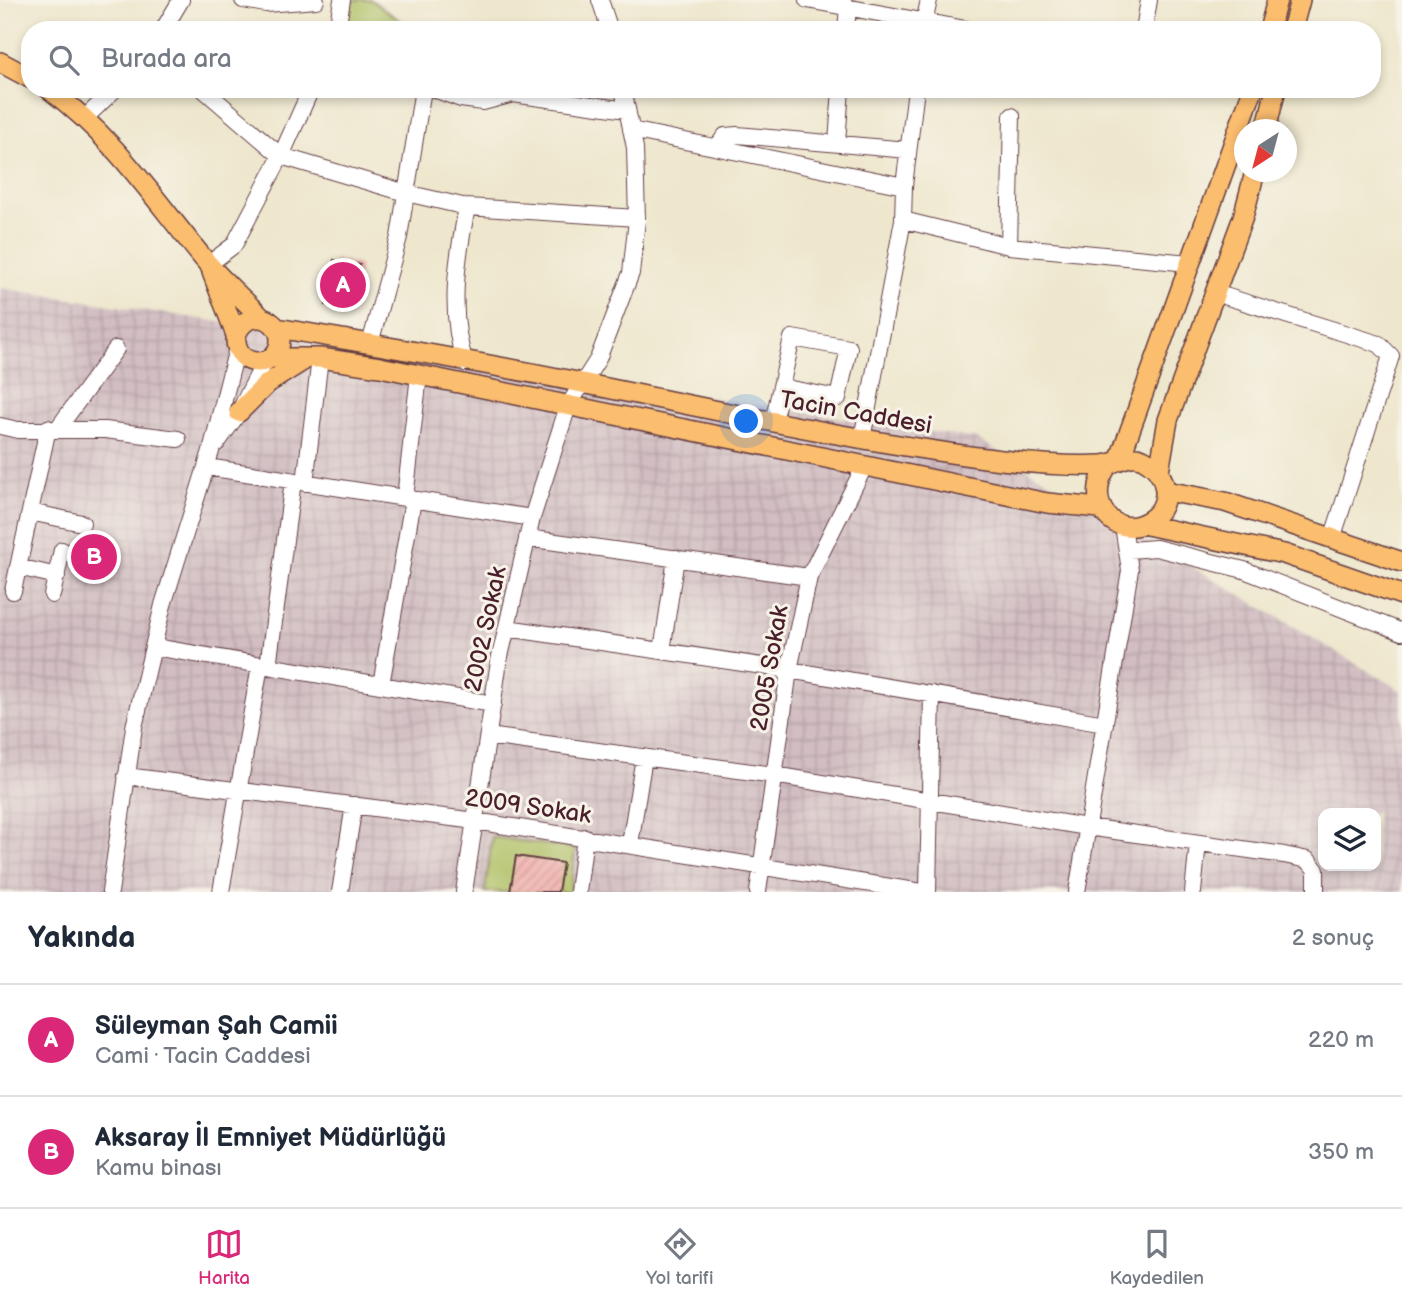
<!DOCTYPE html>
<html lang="tr">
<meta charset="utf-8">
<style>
body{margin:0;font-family:"Balsamiq Sans",sans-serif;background:#f6f6f7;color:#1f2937}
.controls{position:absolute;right:21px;bottom:21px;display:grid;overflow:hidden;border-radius:14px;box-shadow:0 4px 10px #0003}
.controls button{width:63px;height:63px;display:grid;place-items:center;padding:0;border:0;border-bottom:2px solid #e0e1e3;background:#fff;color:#1f2937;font:35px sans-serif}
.compass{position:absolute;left:1234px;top:119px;width:63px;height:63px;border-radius:50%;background:#fff;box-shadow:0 4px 10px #0003;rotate:216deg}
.you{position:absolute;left:747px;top:422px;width:24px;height:24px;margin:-18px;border:5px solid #fff;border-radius:50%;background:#1a73e8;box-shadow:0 0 0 10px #1a73e833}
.badge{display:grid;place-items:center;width:46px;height:46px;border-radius:50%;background:#db2777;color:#fff;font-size:23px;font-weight:700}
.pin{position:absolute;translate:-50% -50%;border:4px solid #fff;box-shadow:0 2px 7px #0006}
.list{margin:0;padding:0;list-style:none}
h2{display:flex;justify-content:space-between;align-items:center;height:91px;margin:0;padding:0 28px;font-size:30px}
h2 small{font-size:23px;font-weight:400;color:#747a83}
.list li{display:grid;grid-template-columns:46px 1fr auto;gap:21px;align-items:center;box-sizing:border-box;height:112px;padding:0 28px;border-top:2px solid #e0e1e3}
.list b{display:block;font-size:26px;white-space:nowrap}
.list p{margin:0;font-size:23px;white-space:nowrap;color:#747a83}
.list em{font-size:23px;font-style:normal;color:#747a83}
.icon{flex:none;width:38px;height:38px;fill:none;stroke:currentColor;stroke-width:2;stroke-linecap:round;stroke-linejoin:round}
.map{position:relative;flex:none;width:1402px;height:892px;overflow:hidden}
.search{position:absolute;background:#fff;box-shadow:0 4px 10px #0003;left:21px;right:21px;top:21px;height:77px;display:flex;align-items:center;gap:18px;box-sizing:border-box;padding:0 24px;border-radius:28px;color:#747a83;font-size:26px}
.sheet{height:315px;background:#fff}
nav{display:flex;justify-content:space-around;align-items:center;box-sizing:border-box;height:98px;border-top:2px solid #e0e1e3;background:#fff;font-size:19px;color:#747a83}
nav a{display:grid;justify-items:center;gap:4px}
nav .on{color:#db2777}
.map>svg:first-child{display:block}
.industrial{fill:url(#industrial-grid);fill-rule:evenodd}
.green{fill:#aebf62;stroke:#7c6f46;stroke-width:2}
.building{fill:url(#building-hatch)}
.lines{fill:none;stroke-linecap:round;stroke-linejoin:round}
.minor-casing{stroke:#633d43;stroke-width:18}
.major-casing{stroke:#633d43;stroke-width:22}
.minor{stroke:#fff;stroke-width:16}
.major{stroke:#fbbd6e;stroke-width:19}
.labels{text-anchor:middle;stroke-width:6;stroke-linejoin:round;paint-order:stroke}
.street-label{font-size:24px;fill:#4a1f2b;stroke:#f7f3e8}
</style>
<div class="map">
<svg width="1402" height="892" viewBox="0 0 1402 892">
<defs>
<pattern id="industrial-grid" width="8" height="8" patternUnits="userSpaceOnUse" patternTransform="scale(1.75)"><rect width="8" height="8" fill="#d2bec2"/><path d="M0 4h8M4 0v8" fill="none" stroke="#b6a3a7"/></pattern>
<pattern id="building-hatch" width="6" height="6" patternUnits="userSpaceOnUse" patternTransform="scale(1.75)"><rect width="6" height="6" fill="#f2aaa8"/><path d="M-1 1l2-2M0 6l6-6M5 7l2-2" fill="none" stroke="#c68a89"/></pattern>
</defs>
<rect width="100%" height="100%" fill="#f7f3e8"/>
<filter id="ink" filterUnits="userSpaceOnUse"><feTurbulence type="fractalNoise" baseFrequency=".0143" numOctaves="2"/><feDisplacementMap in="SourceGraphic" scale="14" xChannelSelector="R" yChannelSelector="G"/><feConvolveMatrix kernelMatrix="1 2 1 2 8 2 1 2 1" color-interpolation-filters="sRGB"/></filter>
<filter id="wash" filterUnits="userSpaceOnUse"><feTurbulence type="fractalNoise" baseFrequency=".00686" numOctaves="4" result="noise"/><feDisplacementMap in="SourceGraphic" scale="28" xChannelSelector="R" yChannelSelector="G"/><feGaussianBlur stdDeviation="1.57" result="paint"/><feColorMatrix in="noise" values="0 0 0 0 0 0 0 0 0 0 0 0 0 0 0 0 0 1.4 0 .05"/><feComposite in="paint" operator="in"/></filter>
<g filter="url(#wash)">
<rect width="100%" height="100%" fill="#eee7cd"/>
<path class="industrial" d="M0,288L977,439L1402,691V892H0ZM1323,813H1376V866H1323Z"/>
<path class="green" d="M353,0H371L414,30H359L344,20Z
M492,837L575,849L570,892H485Z"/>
<g id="blocks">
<path class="building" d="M334,260L360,265L352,310L326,305Z
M516,856L563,863L558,892H510Z"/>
</g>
</g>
<g filter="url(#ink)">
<use href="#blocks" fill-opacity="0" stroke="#633d43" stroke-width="2"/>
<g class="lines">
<g class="minor-casing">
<path id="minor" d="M243,0L266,4L316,0
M600,0L610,30
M807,0L971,30
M923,28L929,0
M163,30L181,0
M337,30L342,0
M846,30L848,7
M1144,30L1149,0
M203,89L281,156L406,193L467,207
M434,89L461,99L483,102L513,94L627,110
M86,117L115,89
M631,130L904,186
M837,142L841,89
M717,147L725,136L737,135L908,150
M903,220L1009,246L1189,263
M1009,246L1012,116
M209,264L234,245L281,156L311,89
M1215,293L1379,344L1391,356L1332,539
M370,344L399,237L423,89
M465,363C448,311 457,259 467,207L637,218
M773,422L792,338L849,348L838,398L781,387
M0,426L18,430H105L178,439
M58,428L116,349
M862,439L903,220L904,186L916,89
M217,443L239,412L265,361
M207,467L532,518
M305,483L320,358
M405,498L419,375
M30,512L82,523
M527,538L809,577
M1129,550L1156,548L1244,570L1402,632
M18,567L57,576
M13,591L48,428
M52,595L62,550
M507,628L789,670L1105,724
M154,647L493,704
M662,651L676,558
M268,666L293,481
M381,685L413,500
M488,736L774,775L1087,827L1284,855L1308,860L1316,870V892
M126,776L475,821L922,892
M630,844L644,757
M110,892L134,727L163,605L211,451L237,348
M221,892L260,665
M340,892L354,805
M464,892L499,661L532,518L568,406L598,359L631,273L637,220L635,148L623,89
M578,892L585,837
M758,892L789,670L809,577L865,465
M928,892L932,694
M1077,892L1130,570L1123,526
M1193,892L1198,843"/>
</g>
<g class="major-casing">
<path id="major" d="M1269,30L1277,0
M1292,30L1300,0
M0,62L30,78
M49,89C117,140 155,201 208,264C225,283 244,300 261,317
M1266,130L1276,89
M212,272L236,335
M236 340a22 22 0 1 1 44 0a22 22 0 1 1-44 0Z
M277,328C379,345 481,362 582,383C716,410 850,440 985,458C1024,463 1064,467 1102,465C1117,464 1128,452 1143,459C1167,471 1174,503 1151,519C1116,544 1080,501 1109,464
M271,358H320L380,367L1047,503L1100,508
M239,412L268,383L306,359
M1120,458L1253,89
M1159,471L1168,420L1243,217L1255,172
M1166,491L1225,502L1402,562
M1142,524L1284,554L1402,595"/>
</g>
<use href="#minor" class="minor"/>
<use href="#major" class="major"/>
</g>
</g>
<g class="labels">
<g class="street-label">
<text transform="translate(856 412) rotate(10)" y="8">Tacin Caddesi</text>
<text transform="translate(485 629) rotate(-78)" y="8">2002 Sokak</text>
<text transform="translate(769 668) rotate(-80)" y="8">2005 Sokak</text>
<text transform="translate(528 806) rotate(8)" y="8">2009 Sokak</text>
</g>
</g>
</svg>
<div class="controls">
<button><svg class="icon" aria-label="layers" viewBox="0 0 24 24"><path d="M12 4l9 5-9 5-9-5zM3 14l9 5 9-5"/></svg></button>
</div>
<svg class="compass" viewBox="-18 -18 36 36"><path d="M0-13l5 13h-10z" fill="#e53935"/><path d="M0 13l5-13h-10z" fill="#747a83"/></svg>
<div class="you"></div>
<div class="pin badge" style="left:343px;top:285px">A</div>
<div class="pin badge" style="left:94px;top:557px">B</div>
<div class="search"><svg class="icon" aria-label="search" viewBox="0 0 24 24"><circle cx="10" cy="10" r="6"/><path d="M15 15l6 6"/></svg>Burada ara</div>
</div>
<section class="sheet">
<h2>Yakında<small>2 sonuç</small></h2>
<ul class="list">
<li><span class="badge">A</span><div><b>Süleyman Şah Camii</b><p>Cami · Tacin Caddesi</p></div><em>220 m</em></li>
<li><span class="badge">B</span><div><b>Aksaray İl Emniyet Müdürlüğü</b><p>Kamu binası</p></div><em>350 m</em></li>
</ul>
</section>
<nav>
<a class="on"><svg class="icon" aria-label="map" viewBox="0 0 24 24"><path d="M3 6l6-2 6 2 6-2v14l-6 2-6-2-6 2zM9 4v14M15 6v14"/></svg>Harita</a>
<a><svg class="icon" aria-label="directions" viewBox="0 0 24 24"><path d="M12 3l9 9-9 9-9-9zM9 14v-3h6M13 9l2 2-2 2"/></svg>Yol tarifi</a>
<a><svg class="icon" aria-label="saved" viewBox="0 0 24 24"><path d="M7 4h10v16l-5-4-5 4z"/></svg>Kaydedilen</a>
</nav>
